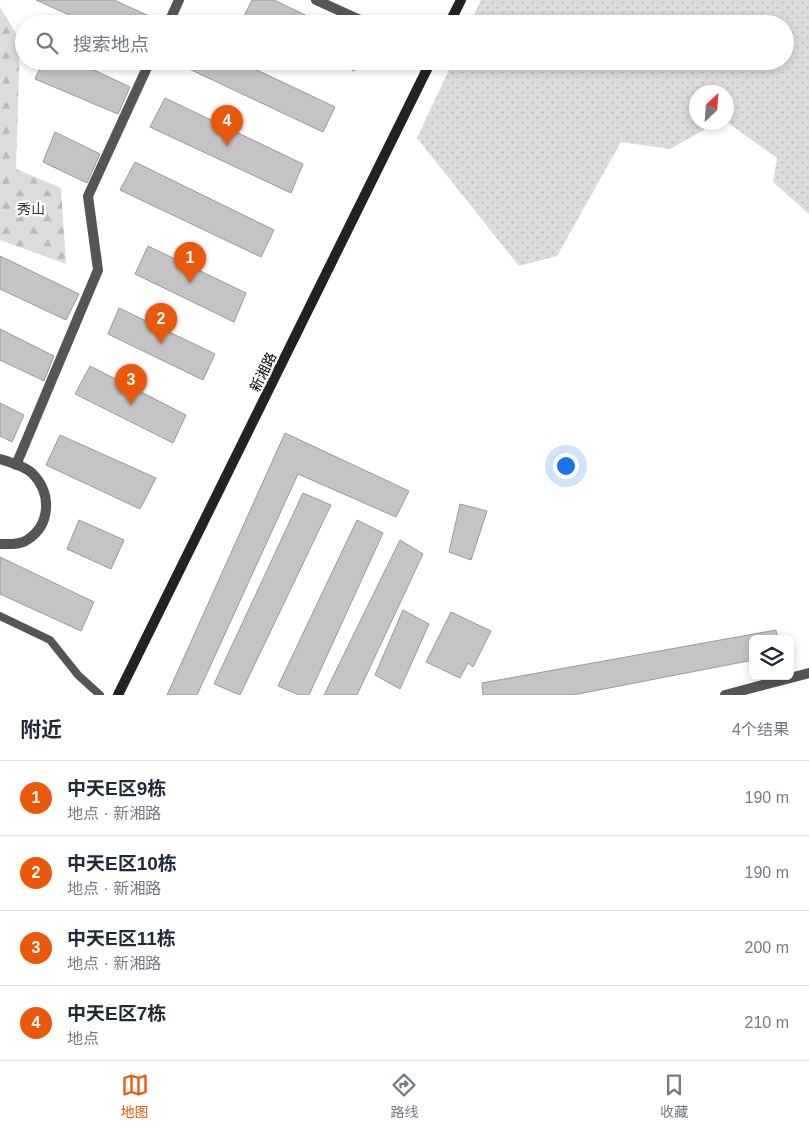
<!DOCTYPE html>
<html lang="zh">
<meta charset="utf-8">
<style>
body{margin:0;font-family:Helvetica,"Noto Sans SC",sans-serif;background:#f6f6f7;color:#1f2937}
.controls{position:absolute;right:15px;bottom:15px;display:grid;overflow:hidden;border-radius:8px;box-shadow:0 2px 8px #0003}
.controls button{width:45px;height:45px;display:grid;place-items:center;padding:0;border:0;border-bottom:1px solid #e0e1e3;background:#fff;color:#1f2937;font:25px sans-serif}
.compass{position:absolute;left:689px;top:85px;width:45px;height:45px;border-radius:50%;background:#fff;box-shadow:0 2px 8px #0003;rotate:25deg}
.you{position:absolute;left:565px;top:465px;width:18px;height:18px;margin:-12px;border:4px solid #fff;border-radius:50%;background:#1a73e8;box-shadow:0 0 0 8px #1a73e833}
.badge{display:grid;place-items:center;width:32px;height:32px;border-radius:50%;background:#ea580c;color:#fff;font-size:16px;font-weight:700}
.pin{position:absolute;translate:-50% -41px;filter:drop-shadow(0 1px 2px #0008)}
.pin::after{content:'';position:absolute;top:26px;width:18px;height:15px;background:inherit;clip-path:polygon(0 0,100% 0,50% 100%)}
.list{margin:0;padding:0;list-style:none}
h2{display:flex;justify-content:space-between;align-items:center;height:65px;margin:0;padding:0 20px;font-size:21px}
h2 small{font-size:16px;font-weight:400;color:#747a83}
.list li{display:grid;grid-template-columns:32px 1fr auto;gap:15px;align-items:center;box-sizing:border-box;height:75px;padding:0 20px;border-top:1px solid #e0e1e3}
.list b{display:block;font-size:19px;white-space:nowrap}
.list p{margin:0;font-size:16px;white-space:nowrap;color:#747a83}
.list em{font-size:16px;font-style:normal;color:#747a83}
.icon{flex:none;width:28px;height:28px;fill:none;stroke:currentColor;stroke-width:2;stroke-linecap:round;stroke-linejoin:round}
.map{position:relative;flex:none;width:809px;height:695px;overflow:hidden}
.search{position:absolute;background:#fff;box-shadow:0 2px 8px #0003;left:15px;right:15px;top:15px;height:55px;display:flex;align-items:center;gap:12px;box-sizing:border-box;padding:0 18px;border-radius:28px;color:#747a83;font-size:19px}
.sheet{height:365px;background:#fff}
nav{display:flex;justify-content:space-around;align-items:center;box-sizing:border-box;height:70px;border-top:1px solid #e0e1e3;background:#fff;font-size:14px;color:#747a83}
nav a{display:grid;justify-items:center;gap:2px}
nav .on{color:#ea580c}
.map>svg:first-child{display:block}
.grass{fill:url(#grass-dots)}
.forest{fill:url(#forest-firs)}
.building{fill:#c4c4c4;stroke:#999}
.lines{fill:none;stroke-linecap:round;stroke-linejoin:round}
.service{stroke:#555;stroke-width:8}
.minor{stroke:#555;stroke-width:10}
.secondary{stroke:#222;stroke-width:10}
.labels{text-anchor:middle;stroke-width:4.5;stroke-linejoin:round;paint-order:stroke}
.park-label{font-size:14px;fill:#333;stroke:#fff}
.street-label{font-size:14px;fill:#000;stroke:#fff}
</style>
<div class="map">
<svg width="809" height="695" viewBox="0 0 809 695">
<defs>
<pattern id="grass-dots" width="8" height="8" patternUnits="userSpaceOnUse" patternTransform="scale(1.25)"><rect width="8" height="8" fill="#dcdcdc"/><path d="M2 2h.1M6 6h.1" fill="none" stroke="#bbb" stroke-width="1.8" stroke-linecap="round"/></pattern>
<pattern id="forest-firs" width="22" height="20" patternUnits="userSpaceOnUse" patternTransform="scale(1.25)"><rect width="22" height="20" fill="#dcdcdc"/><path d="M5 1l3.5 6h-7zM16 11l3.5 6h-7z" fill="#bbb"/></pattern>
</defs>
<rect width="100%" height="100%" fill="#fff"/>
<path class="grass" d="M481,0H809V214L773,182L777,158L727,122L726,92H696V122L716,123L670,149L621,142L557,256L519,266L417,138L453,61H785V24H470Z"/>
<path class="forest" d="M0,7L20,40L16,169L61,188L66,264L0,240Z"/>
<path class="building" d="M36,0H114L160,21L158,24H89Z
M252,0H274L324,24H254L243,18Z
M43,61H75L130,87L118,114L35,79Z
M188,61H238L335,107L323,132L185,67Z
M333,61H358L354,71Z
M165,98L303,164L291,193L150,127Z
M55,132L100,154L87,183L43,162Z
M135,162L274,230L261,257L120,190Z
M148,246L246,293L234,322L135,274Z
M0,256L79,294L66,320L0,289Z
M119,308L215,354L203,380L108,334Z
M0,329L54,356L44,381L0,360Z
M90,366L186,415L173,443L75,394Z
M0,403L24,415L12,442L0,436Z
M285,433L409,491L396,517L298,474L197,695H167Z
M60,435L156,478L140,509L46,465Z
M303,493L331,505L240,695L214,684Z
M460,504L487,511L471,560L449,552Z
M79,520L124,540L111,569L67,549Z
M357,520L383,533L309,695H299L278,686Z
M400,540L423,554L357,695H324Z
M0,557L94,602L81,631L0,594Z
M403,610L429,624L400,689L375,675Z
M451,612L491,631L473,667L468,663L460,678L426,662Z
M776,630L778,639H753V660L573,695H483L482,683Z"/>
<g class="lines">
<path class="service" d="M0,616L50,640L78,675L100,695"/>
<path class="minor" d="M316,0L369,24
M168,24L179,0
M0,459C10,462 24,466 32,473C52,493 51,525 27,540C20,545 8,544 0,544
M16,465L98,270L88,196L150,61
M725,695L809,673"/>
<path class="secondary" d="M449,24L461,0
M118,695L431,61"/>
</g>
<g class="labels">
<g class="park-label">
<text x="31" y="214">秀山</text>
</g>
<g class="street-label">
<text transform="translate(263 372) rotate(-64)" y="5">新湘路</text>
</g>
</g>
</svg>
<div class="controls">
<button><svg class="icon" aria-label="layers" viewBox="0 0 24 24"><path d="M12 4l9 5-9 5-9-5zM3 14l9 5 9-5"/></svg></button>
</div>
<svg class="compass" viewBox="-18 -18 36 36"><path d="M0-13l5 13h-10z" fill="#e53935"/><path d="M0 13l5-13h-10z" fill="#747a83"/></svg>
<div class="you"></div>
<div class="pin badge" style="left:190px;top:283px">1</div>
<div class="pin badge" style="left:161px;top:344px">2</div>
<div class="pin badge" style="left:131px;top:405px">3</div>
<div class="pin badge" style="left:227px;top:146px">4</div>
<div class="search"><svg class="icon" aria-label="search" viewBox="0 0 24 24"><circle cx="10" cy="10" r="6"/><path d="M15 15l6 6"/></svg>搜索地点</div>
</div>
<section class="sheet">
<h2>附近<small>4个结果</small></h2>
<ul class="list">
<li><span class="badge">1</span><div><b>中天E区9栋</b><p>地点 · 新湘路</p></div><em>190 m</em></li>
<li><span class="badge">2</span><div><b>中天E区10栋</b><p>地点 · 新湘路</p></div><em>190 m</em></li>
<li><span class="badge">3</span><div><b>中天E区11栋</b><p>地点 · 新湘路</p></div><em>200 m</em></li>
<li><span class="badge">4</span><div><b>中天E区7栋</b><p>地点</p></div><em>210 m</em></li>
</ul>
</section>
<nav>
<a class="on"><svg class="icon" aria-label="map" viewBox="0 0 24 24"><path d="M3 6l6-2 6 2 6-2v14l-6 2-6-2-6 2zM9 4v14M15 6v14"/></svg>地图</a>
<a><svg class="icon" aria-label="directions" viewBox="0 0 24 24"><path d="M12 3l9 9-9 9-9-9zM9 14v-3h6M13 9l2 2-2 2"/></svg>路线</a>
<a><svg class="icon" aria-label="saved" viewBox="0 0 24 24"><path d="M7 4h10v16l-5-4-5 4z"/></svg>收藏</a>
</nav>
